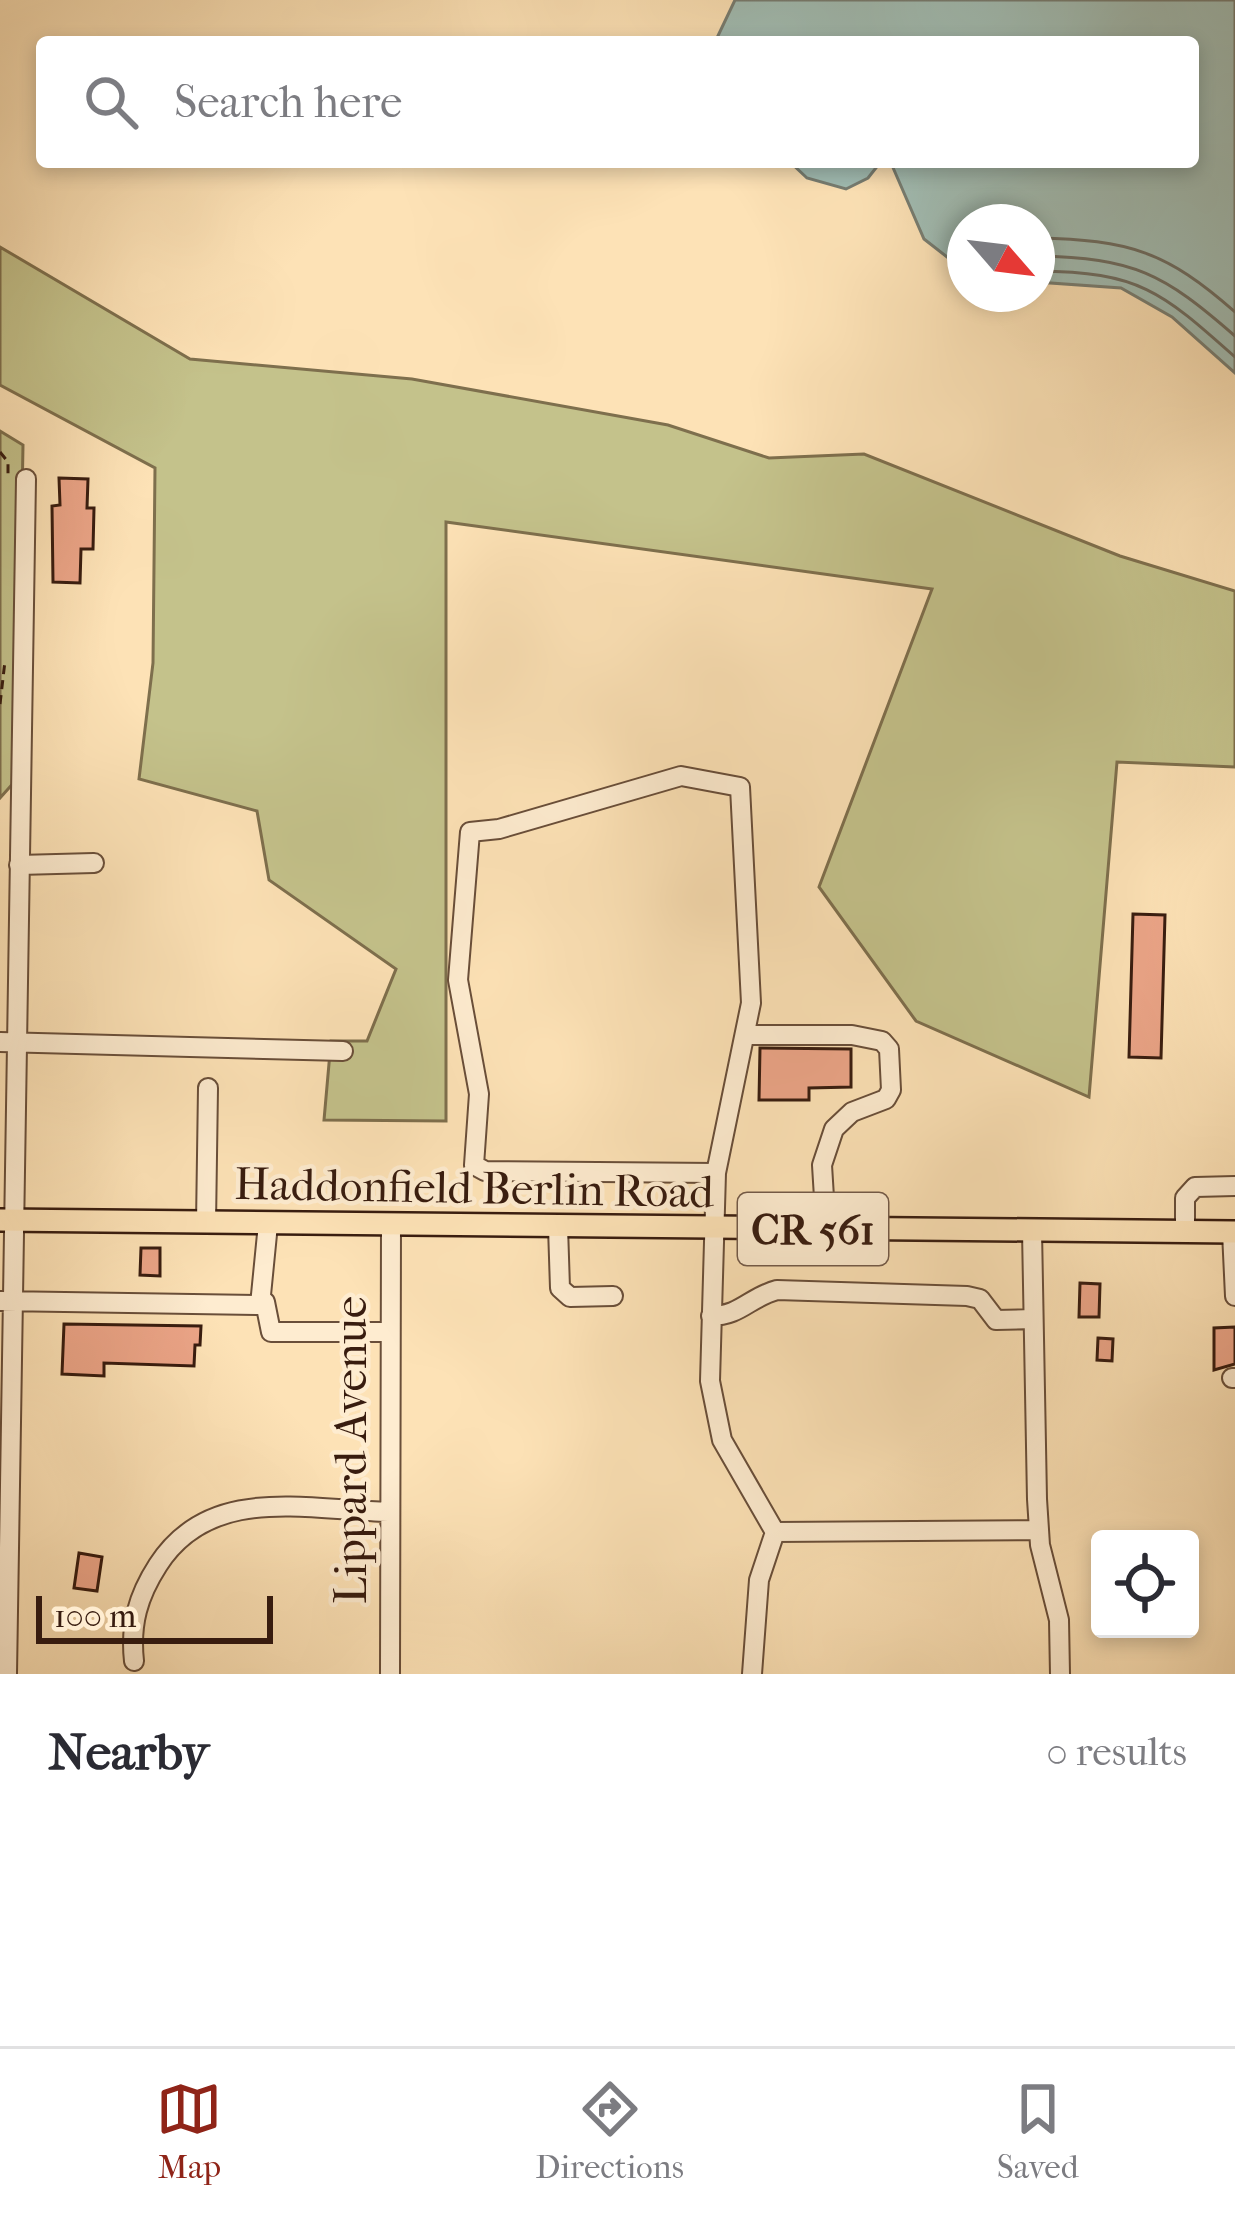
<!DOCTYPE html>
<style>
body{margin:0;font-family:"IM FELL French Canon",serif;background:#f7f7f7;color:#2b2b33}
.controls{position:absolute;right:36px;bottom:36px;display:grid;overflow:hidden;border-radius:12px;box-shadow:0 6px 18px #0003}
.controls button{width:108px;height:108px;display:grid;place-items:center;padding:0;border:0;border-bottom:3px solid #e1e1e2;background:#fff;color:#2b2b33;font:60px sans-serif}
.compass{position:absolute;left:947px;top:204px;width:108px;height:108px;border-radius:50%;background:#fff;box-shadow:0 6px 18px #0003;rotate:118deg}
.scale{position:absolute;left:36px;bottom:30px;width:237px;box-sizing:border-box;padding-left:12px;border:6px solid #381c0f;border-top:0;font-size:33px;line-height:42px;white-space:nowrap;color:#381c0f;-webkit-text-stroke:9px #feecd0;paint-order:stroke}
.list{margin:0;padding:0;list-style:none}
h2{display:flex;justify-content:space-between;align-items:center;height:156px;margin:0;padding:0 48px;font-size:51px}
h2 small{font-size:39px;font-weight:400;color:#7c7c81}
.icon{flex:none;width:66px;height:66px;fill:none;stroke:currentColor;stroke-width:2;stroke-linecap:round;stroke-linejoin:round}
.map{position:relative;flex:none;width:1235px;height:1674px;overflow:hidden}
.search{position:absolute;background:#fff;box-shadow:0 6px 18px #0003;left:36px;right:36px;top:36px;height:132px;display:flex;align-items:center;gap:30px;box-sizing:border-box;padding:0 42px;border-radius:12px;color:#7c7c81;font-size:45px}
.sheet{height:372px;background:#fff}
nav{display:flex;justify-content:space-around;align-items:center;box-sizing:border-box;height:168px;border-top:3px solid #e1e1e2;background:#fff;font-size:33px;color:#7c7c81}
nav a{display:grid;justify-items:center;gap:6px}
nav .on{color:#8f2418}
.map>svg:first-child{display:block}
.green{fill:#c4c28b;stroke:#7e6f4d;stroke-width:3}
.water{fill:#a1bdb4;stroke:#777d72;stroke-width:3}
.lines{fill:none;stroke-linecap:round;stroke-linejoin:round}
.shore{stroke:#6c6c62;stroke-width:3}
.building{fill:#eca588;stroke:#381c0f;stroke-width:3}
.minor-casing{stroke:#694e39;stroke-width:22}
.major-casing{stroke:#381c0f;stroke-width:26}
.path{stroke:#381c0f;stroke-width:3;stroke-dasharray:9 6;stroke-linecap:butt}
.minor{stroke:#feecd0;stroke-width:18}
.major{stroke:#fde2b6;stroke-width:21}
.labels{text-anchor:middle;stroke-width:9;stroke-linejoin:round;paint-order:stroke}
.shield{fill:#feecd0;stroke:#735a49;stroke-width:3}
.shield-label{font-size:42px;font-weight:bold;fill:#381c0f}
.street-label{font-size:45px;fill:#381c0f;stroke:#feecd0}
</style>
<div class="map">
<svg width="1235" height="1674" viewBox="0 0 1235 1674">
<rect width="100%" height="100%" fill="#fde2b6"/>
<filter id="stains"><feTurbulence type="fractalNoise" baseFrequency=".00167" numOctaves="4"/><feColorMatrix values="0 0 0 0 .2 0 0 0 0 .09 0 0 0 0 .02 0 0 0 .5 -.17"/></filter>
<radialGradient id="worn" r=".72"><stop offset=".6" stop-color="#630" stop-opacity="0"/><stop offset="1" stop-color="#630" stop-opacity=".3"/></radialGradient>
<path class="green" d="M0,247L190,359L412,379L668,425L769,458L864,454L1120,556L1235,591V767L1117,762L1089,1097L916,1021L819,887L932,589L446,522V1121L324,1120L331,1041H367L396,969L269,880L257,811L139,779L153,663L155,468L0,385Z
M0,431L23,445L17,779L0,798Z"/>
<path class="water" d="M735,0H1235V373L1172,317L1121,288L1037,282V222H965V271L924,239L891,163L879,164L868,178L846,189L807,178L790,162H1193V42H715Z"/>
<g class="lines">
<path class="shore" d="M1037,238C1129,240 1166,251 1235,312
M1037,256C1134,258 1163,273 1235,336
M1037,271C1139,272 1161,291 1235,357"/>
</g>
<path class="building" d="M59,478L88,479L87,508H94L93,549H81L80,583L53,582L52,506L60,505Z
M1133,914L1165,915L1161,1058L1129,1057Z
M760,1048L851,1049V1087L809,1088V1100H759Z
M141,1248H160V1276L140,1275Z
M1080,1283L1100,1284L1099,1317H1079Z
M64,1324L201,1326L200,1345H195L194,1366L104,1363V1376L62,1374Z
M1235,1327V1364L1214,1370V1328Z
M1098,1338L1113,1339L1112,1361L1097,1360Z
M79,1553L102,1557L97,1591L74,1588Z"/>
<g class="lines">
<g class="minor-casing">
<path id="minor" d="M19,865L94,863
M745,1035H852L882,1041L889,1049L891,1090L886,1099L852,1112L834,1129L822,1165L826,1230
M0,1042L343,1051
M716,1173L485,1171L474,1165L479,1094L458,980L470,832L499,829L681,776L740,787L751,1003L716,1173L710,1381L722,1440L775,1532
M206,1223L208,1088
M558,1227L560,1288L570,1297L613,1296
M1032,1231L1037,1499L1040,1545L1059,1620L1060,1674
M1185,1232V1198L1195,1187L1235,1186
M1232,1232L1235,1296
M1,1301L260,1305L268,1224
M265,1302L271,1332H389
M711,1316C740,1316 750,1297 777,1290L967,1296L980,1299L996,1320L1033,1319
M1232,1378H1235
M775,1532L1039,1530
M134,1661C130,1624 138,1596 158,1565C210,1484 306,1510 388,1512
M7,1674L26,479
M390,1674L391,1225
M752,1674L759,1580L775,1532"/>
</g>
<g class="major-casing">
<path id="major" d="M0,1220L1235,1232"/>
</g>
<path class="path" d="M0,452L8,462V477
M0,704L5,661"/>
<use href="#minor" class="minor"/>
<use href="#major" class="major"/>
</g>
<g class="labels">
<rect class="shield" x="738" y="1193" width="150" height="72" rx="9"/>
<g class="shield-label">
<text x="813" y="1244">CR 561</text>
</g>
<g class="street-label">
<text transform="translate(474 1187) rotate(1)" y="16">Haddonfield Berlin Road</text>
<text transform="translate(350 1450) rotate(-90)" y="16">Lippard Avenue</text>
</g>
</g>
<rect width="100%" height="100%" filter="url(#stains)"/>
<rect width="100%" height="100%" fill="url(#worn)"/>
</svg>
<div class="controls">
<button><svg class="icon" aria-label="locate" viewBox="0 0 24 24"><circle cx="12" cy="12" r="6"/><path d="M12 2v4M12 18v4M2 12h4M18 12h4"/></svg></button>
</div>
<svg class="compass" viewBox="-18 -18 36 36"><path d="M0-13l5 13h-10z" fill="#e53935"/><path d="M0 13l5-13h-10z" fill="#7c7c81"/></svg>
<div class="scale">100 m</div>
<div class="search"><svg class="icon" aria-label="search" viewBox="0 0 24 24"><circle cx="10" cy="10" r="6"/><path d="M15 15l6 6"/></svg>Search here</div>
</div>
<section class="sheet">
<h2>Nearby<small>0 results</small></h2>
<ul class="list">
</ul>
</section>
<nav>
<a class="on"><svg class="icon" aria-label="map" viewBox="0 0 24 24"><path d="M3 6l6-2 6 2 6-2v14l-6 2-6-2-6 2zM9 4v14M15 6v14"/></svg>Map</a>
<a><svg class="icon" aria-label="directions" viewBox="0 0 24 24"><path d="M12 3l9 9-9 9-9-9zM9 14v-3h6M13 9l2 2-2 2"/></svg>Directions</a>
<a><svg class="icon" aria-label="saved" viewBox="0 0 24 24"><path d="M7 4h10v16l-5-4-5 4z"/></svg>Saved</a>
</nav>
